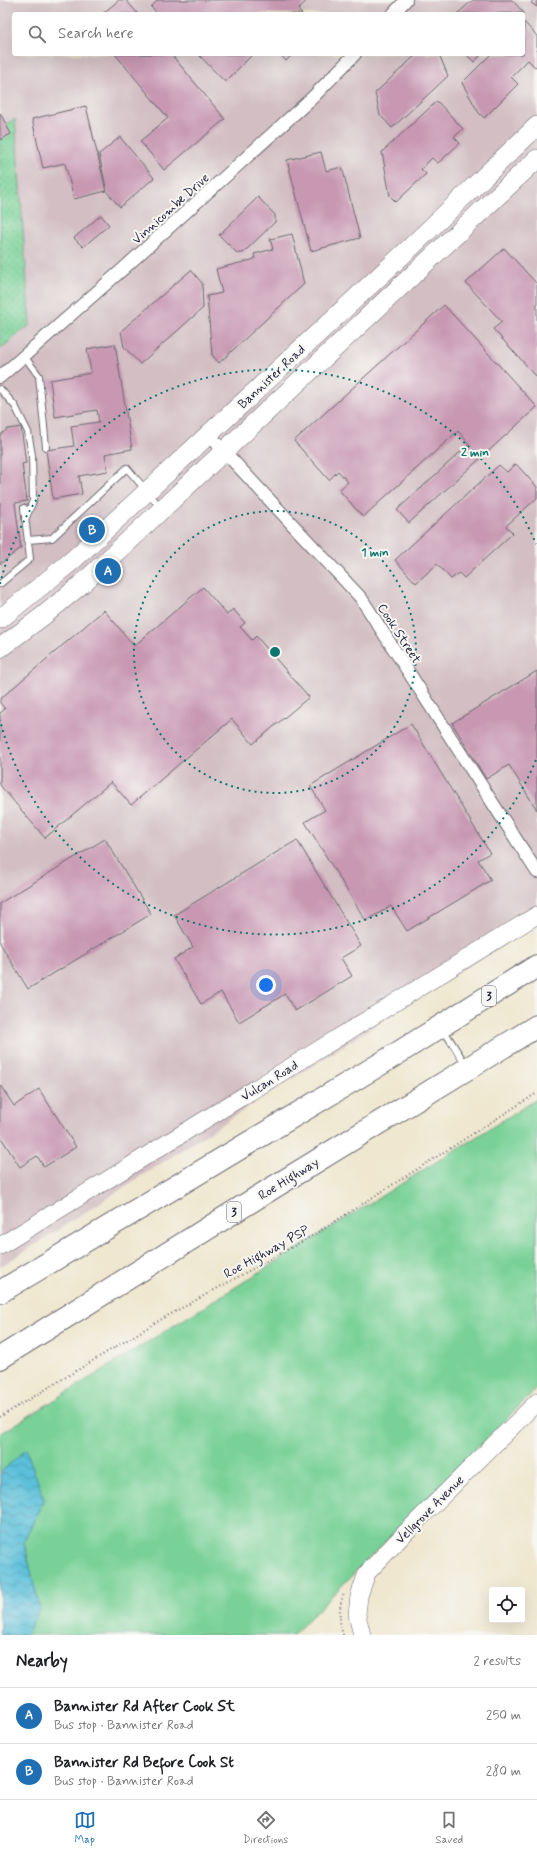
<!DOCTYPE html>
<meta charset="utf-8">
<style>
body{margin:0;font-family:Mynerve,sans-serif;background:#f6f6f6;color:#202124}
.controls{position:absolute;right:12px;bottom:12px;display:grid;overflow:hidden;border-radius:4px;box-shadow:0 4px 16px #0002}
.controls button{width:36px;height:36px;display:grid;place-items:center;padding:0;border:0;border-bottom:1px solid #e0e0e0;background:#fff;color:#202124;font:20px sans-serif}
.you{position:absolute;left:266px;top:985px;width:14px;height:14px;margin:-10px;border:3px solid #fff;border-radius:50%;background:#1a73e8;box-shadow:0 0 0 6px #1a73e833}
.badge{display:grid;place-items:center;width:26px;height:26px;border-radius:50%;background:#1f6fb2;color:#fff;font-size:13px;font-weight:700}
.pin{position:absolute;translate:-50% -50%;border:2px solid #fff;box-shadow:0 1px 4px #0006}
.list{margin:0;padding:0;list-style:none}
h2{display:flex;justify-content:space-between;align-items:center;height:52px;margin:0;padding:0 16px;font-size:17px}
h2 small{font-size:13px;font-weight:400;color:#757577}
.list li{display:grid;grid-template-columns:26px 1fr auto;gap:12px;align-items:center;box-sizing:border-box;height:56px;padding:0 16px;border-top:1px solid #e0e0e0}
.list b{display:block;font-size:15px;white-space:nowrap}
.list p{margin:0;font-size:13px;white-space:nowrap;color:#757577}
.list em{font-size:13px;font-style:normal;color:#757577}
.icon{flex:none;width:22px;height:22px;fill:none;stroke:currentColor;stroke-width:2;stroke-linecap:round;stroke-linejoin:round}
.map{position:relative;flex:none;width:537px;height:1635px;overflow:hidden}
.search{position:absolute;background:#fff;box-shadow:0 4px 16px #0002;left:12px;right:12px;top:12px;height:44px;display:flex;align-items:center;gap:10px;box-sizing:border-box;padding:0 14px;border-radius:4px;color:#757577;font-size:15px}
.sheet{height:164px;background:#fff}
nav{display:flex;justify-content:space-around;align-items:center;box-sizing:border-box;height:56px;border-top:1px solid #e0e0e0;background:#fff;font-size:11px;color:#757577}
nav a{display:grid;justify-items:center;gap:2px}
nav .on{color:#1f6fb2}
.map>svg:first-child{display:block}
.industrial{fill:#d2bec3;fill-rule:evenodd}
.grass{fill:#79d197;stroke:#4e7a69}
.park{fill:url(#park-dots);stroke:#4e7a69}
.water{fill:url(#water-waves);stroke:#3f718a}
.building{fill:#c898b2}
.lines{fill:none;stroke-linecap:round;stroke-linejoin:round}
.lane-casing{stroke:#6a676f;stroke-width:8}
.street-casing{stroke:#6a676f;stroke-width:14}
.secondary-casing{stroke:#6a676f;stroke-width:18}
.primary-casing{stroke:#6a676f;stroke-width:20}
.highway-casing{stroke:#6a676f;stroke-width:24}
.path{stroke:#6a676f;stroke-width:2;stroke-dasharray:1 3;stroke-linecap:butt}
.lane{stroke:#fff;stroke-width:6}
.street{stroke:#fff;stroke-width:12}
.secondary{stroke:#fff;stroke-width:17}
.primary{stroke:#fff;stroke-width:19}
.highway{stroke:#fff;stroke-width:22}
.ring{fill:none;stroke:#0f766e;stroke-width:2;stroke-dasharray:2 4}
.labels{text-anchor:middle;stroke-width:4;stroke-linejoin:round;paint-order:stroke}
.shield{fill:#f6f6f2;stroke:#626272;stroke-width:1}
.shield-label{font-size:12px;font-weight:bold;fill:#22223b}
.street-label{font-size:13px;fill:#22223b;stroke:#f6f6f2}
.centre{fill:#0f766e;stroke:#f6f6f2;stroke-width:2}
.ring-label{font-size:12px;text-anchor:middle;font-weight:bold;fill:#0f766e;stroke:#f6f6f2;stroke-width:4;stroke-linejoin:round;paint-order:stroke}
</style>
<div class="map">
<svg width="537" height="1635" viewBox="0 0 537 1635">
<defs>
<pattern id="park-dots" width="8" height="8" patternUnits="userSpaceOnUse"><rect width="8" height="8" fill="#79d197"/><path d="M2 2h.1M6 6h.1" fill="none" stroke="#68b383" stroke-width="1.8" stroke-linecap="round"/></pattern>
<pattern id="water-waves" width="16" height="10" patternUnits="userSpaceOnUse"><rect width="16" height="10" fill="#5cc0da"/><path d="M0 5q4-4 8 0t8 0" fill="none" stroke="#4c9cb2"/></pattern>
</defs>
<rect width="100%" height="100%" fill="#f6f6f2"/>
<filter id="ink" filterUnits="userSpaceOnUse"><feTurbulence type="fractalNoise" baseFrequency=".025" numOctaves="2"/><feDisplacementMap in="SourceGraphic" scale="8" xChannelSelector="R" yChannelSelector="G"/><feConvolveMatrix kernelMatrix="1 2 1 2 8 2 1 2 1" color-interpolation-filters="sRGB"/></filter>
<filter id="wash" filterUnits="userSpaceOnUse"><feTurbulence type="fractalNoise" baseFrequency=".012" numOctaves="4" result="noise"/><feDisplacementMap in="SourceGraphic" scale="16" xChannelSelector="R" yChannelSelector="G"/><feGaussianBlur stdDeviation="0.9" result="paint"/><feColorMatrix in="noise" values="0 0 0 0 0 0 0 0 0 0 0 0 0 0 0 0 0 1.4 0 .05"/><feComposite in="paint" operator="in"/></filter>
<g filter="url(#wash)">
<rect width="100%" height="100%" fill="#efe7cf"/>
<path class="industrial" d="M0,0H537V921L0,1267ZM14,14H523V54H14Z"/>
<path class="grass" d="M537,1099V1388L293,1635H0V1434Z"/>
<path class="park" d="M15,119L30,325L0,349V129Z"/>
<path class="water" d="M26,1449L44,1499L24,1542L40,1609L26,1635H0V1473Z"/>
<g id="blocks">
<path class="building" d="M119,0H126L138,14H102Z
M158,0H307L298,10L302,14H158L151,7Z
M473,0H512L524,13L457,14Z
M533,0H537V7L531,3Z
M524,22L537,36V66L535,67L528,60L511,77L518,84L484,118L479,113L462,83L491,54H523Z
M115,54H171L225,119L164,170L140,141L168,118Z
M198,54H253L225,82Z
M280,54H293L286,61Z
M417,54H439L448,76L392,128L380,115L375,93Z
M466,54H482L474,62Z
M437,101L463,129L454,137L460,143L438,163L432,158L421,169L426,174L396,202L390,196L382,152Z
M86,106L106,191L74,199L65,163L43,168L32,119Z
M0,113L11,134L0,140Z
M120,137L154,178L120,207L107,192L99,154Z
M321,152L326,171L342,167L360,238L311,251L287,160Z
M258,197L275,215V222L243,253H237L219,235Z
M101,215L109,225L83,247L74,238Z
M292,234L304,284L219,363L212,355L207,296L222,293L216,269L255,259L254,254L273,249L270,239Z
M504,248L537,284V377L493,329L502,322L466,283Z
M191,270L202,283L203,308L140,364L124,347L121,331Z
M444,305L537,407L409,523L397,510L469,444L458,431L363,517L339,490L348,482L338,471L329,480L294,441Z
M115,344L132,449L105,454L108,471L79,476L82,494L53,499L46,450L74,446L71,426L99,422L97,410L55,417L50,380L91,373L87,349Z
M21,427L26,463L22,464L27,501L15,503L21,548L0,564V435L8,429Z
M516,464L537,487V498L506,526L513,533L464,578L459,573L451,579L437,564L416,583L395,560L499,465L507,472Z
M203,587L227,615L233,609L245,623L240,627L252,640L256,636L309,697L253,744L232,719L131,805L111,782L45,838L0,785V713L5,709L0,703V699L104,610L134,646Z
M537,671V810L509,765L486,779L452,723Z
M411,724L490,853L478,860L491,880L407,931L391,906L366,921L305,822L325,810L310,786Z
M105,839L151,914L28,989L0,943V903Z
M297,840L361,946L341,958L352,976L295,1011L285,994L239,1022L221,992L201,1004L174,959L193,947L174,915Z
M0,1085L14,1106L39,1089L76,1147L44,1167L37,1156L20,1167L0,1136Z"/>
</g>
</g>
<g filter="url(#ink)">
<use href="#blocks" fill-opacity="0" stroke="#6a676f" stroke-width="1"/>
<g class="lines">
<g class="lane-casing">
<path id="lane" d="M24,356L39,376L46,447
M0,389L15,406L28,432L32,455L33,501L25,520
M28,540L52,538L127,468L161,508
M0,584L30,559L24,508
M443,1029L466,1065"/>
</g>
<g class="street-casing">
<path id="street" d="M393,14L406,0
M0,377L123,269L313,97L355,54
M208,434L361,598L537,872"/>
</g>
<g class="secondary-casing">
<path id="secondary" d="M0,1246L537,915
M362,1635L357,1615L359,1596L367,1573L405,1533L537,1402"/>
</g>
<g class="primary-casing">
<path id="primary" d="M0,619L73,560L412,246L537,126
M0,648L43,616L83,583L537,159"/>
</g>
<g class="highway-casing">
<path id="highway" d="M0,1292L382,1063L537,966
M0,1358L266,1192L537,1026"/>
</g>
<path class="path" d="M0,1417L160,1320L312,1236L537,1093
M343,1635C339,1622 338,1607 344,1594"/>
<use href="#lane" class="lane"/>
<use href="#street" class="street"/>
<use href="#secondary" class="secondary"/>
<use href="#primary" class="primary"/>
<use href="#highway" class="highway"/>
</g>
</g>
<g class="ring">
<circle cx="275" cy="652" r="141"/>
<path d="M536 760A283 283 0 0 1 0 720M0 584A283 283 0 0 1 536 544"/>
</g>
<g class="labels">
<g class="shield">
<rect x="482" y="986" width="14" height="20" rx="3"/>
<rect x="227" y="1202" width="14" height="20" rx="3"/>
</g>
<g class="shield-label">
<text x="489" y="1000">3</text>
<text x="234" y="1216">3</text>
</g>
<g class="street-label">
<text transform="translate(170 208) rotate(-42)" y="5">Vinnicombe Drive</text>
<text transform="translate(271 376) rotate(-43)" y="5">Bannister Road</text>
<text transform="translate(400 633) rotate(57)" y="5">Cook Street</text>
<text transform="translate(269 1080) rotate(-32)" y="5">Vulcan Road</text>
<text transform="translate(288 1178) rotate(-32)" y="5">Roe Highway</text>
<text transform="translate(266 1251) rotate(-29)" y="5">Roe Highway PSP</text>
<text transform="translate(429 1509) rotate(-45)" y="5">Vellgrove Avenue</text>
</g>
</g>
<circle cx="275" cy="652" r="6" class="centre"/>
<g class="ring-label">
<text x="475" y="456">2 min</text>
<text x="375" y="556">1 min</text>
</g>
</svg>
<div class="controls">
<button><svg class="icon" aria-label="locate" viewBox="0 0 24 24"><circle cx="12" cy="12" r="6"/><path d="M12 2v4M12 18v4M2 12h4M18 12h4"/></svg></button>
</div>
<div class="you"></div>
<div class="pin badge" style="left:108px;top:571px">A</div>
<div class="pin badge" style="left:92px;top:530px">B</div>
<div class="search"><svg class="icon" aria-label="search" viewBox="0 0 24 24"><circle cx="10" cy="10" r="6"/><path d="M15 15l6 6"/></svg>Search here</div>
</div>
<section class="sheet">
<h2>Nearby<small>2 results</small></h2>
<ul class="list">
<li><span class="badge">A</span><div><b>Bannister Rd After Cook St</b><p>Bus stop · Bannister Road</p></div><em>250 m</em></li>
<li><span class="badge">B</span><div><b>Bannister Rd Before Cook St</b><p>Bus stop · Bannister Road</p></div><em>280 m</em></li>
</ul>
</section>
<nav>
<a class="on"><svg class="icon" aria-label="map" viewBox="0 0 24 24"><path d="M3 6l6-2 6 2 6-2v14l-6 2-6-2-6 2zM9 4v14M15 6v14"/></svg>Map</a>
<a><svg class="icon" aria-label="directions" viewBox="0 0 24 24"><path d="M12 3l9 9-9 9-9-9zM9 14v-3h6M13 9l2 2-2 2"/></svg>Directions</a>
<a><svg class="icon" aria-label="saved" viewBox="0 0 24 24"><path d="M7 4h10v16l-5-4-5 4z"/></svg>Saved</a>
</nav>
